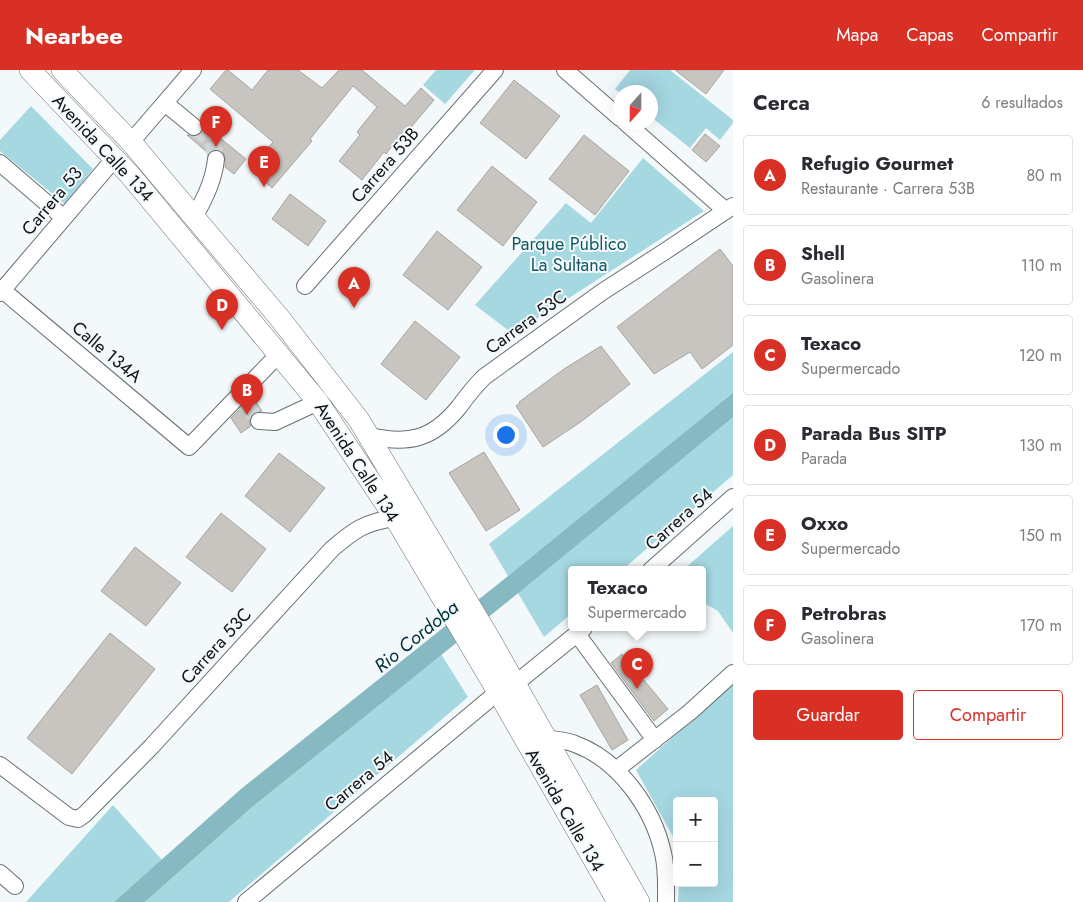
<!DOCTYPE html>
<html lang="es">
<meta charset="utf-8">
<style>
body{margin:0;font-family:Jost,sans-serif;background:#f7f7f7;color:#2b2b33}
.controls{position:absolute;right:15px;bottom:15px;display:grid;overflow:hidden;border-radius:5px;box-shadow:0 5px 20px #0002}
.controls button{width:45px;height:45px;display:grid;place-items:center;padding:0;border:0;border-bottom:1px solid #e1e1e2;background:#fff;color:#2b2b33;font:25px sans-serif}
.compass{position:absolute;left:613px;top:15px;width:45px;height:45px;border-radius:50%;background:#fff;box-shadow:0 5px 20px #0002;rotate:201deg}
.you{position:absolute;left:505px;top:364px;width:18px;height:18px;margin:-12px;border:4px solid #fff;border-radius:50%;background:#1a73e8;box-shadow:0 0 0 8px #1a73e833}
.badge{display:grid;place-items:center;width:32px;height:32px;border-radius:50%;background:#d93025;color:#fff;font-size:16px;font-weight:700}
.pin{position:absolute;translate:-50% -41px;filter:drop-shadow(0 1px 2px #0008)}
.pin::after{content:'';position:absolute;top:26px;width:18px;height:15px;background:inherit;clip-path:polygon(0 0,100% 0,50% 100%)}
.popup{position:absolute;left:568px;top:496px;width:138px;height:65px;box-sizing:border-box;display:grid;place-content:center;border-radius:5px;background:#fff;filter:drop-shadow(0 1px 4px #0005);font-size:16px;white-space:nowrap;color:#7c7c81}
.popup b{font-size:19px;color:#2b2b33}
.popup::after{content:'';position:absolute;left:50%;top:100%;margin-left:-10px;border:10px solid transparent;border-top-color:#fff}
.list{margin:0;padding:0;list-style:none}
h2{display:flex;justify-content:space-between;align-items:center;height:65px;margin:0;padding:0 20px;font-size:21px}
h2 small{font-size:16px;font-weight:400;color:#7c7c81}
.list li{display:grid;grid-template-columns:32px 1fr auto;gap:15px;align-items:center;box-sizing:border-box;height:80px;margin:0 10px 10px;padding:0 10px;border:1px solid #e1e1e2;border-radius:5px}
.list b{display:block;font-size:19px;white-space:nowrap}
.list p{margin:0;font-size:16px;white-space:nowrap;color:#7c7c81}
.list em{font-size:16px;font-style:normal;color:#7c7c81}
.actions{display:flex;gap:10px;padding:15px 20px}
.actions a{flex:1;padding:11px 0;border:1px solid #d93025;border-radius:5px;text-align:center;font-size:18px;color:#d93025}
.actions .main{background:#d93025;color:#fff}
.map{position:relative;flex:none;width:733px;height:832px;overflow:hidden}
header{display:flex;align-items:center;gap:30px;box-sizing:border-box;height:70px;padding:0 25px;background:#d93025;color:#fff}
header strong{font-size:24px}
nav{display:flex;gap:28px;margin-inline-start:auto;font-size:18px}
main{display:flex}
aside{flex:1;background:#fff}
.map>svg:first-child{display:block}
.green{fill:#a6d8e2}
.water{fill:#86b9c2}
.building{fill:#c8c5c0;stroke:#a8a5a0}
.lines{fill:none;stroke-linecap:round;stroke-linejoin:round}
.minor-tunnel{stroke:#d1d7d8;stroke-width:16;stroke-dasharray:16 8;stroke-linecap:butt}
.minor-casing{stroke:#696f70;stroke-width:18}
.major-casing{stroke:#696f70;stroke-width:22}
.minor{stroke:#fff;stroke-width:16}
.major{stroke:#fff;stroke-width:21}
.labels{text-anchor:middle;stroke-width:4;stroke-linejoin:round;paint-order:stroke}
.street-label{font-size:18px;fill:#121415;stroke:#f3f9fb}
.park-label{font-size:18px;fill:#115964;stroke:#f3f9fb}
.water-label{font-size:19px;font-style:italic;fill:#003139;stroke:#f3f9fb}
</style>
<header>
<strong>Nearbee</strong>
<nav><a>Mapa</a><a>Capas</a><a>Compartir</a></nav>
</header>
<main>
<div class="map">
<svg width="733" height="832" viewBox="0 0 733 832">
<rect width="100%" height="100%" fill="#f3f9fb"/>
<path class="green" d="M436,0H475L445,34L423,15Z
M630,0H670L733,50V53L720,70L706,58L690,78L651,47L650,22L620,23L615,19Z
M31,36L93,99L65,134L0,81V70Z
M643,88L704,141L513,264L475,235L566,133L591,153Z
M733,282V405L622,500H572V543L544,567L489,474Z
M733,456V563L718,541L702,532V500H683Z
M441,584L468,627L229,832H145L251,738Z
M733,613V832H678L679,813H714V731H677V774L636,700Z
M113,735L162,790L114,832H26Z"/>
<path class="water" d="M733,323V347L522,520L251,738L145,832H114L241,719L512,503Z"/>
<path class="building" d="M226,0H228L252,20L268,0H298L322,18L339,0H362L405,36L421,18L434,30L407,62L404,60L386,84L384,82L362,110L339,91L360,65L357,62L377,37L353,16L310,69L312,71L272,118L251,99L273,72L210,19Z
M675,0H724L706,24Z
M514,10L560,46L526,89L480,53Z
M204,55L246,89L234,104L225,97V86L222,81L217,79L208,83L187,65L198,66L202,63Z
M705,64L720,76L706,92L692,80Z
M584,65L629,101L595,145L549,109Z
M492,96L537,132L503,176L457,140Z
M290,124L326,151L308,176L272,149Z
M437,161L482,197L448,240L403,205Z
M720,179L733,196V275L702,299L690,282L654,304L617,257Z
M415,251L460,287L426,330L381,294Z
M601,276L630,314L582,351L543,377L516,336L520,333L519,332L564,299Z
M252,327L262,341L255,342L251,345L249,351L251,356L241,363L231,348Z
M484,382L520,440L486,461L449,403Z
M279,383L325,418L290,462L245,426Z
M221,443L266,479L232,522L186,487Z
M135,477L181,513L146,556L101,521Z
M110,563L155,599L72,704L27,668Z
M622,584L668,639L654,651L611,593Z
M597,615L628,670L612,680L580,625Z"/>
<g class="lines">
<path class="minor-tunnel" d="M194,57L212,71L216,89
M244,333L259,351"/>
<g class="minor-casing">
<path id="minor" d="M565,0L620,48
M165,33L194,57
M625,52L726,141
M131,72L193,0
M0,93L64,148
M194,147C205,129 214,110 216,89
M305,216L495,0
M0,218L189,377L279,284
M0,223L115,88
M259,351L275,352L318,332
M370,366C409,375 433,369 459,337C467,326 474,317 484,307L602,222L664,182L733,136
M651,500L733,427
M577,564L655,670
M515,614L584,558
M545,668C555,670 566,670 575,674C619,690 653,738 663,783C667,799 666,816 666,832
M0,695L69,747L78,749L85,744L152,676L332,479C354,460 365,452 395,448
M617,699L690,642L733,603
M0,803L15,816
M246,832L498,622"/>
</g>
<g class="major-casing">
<path id="major" d="M30,0L130,105L318,332L395,448L498,622L618,832
M62,0L131,72L194,147L278,246L359,350L488,566L639,832"/>
</g>
<use href="#minor" class="minor"/>
<use href="#major" class="major"/>
</g>
<g class="labels">
<g class="street-label">
<text transform="translate(103 78) rotate(47)" y="6">Avenida Calle 134</text>
<text transform="translate(385 95) rotate(-49)" y="6">Carrera 53B</text>
<text transform="translate(52 131) rotate(-50)" y="6">Carrera 53</text>
<text transform="translate(526 252) rotate(-36)" y="6">Carrera 53C</text>
<text transform="translate(107 282) rotate(40)" y="6">Calle 134A</text>
<text transform="translate(357 392) rotate(57)" y="6">Avenida Calle 134</text>
<text transform="translate(679 449) rotate(-42)" y="6">Carrera 54</text>
<text transform="translate(216 576) rotate(-48)" y="6">Carrera 53C</text>
<text transform="translate(359 711) rotate(-40)" y="6">Carrera 54</text>
<text transform="translate(565 740) rotate(60)" y="6">Avenida Calle 134</text>
</g>
<g class="park-label">
<text x="569" y="180">Parque Público<tspan x="569" dy="21">La Sultana</tspan></text>
</g>
<g class="water-label">
<text transform="translate(416 566) rotate(-39)" y="7">Rio Cordoba</text>
</g>
</g>
</svg>
<div class="controls">
<button>+</button>
<button>−</button>
</div>
<svg class="compass" viewBox="-18 -18 36 36"><path d="M0-13l5 13h-10z" fill="#e53935"/><path d="M0 13l5-13h-10z" fill="#7c7c81"/></svg>
<div class="you"></div>
<div class="pin badge" style="left:354px;top:238px">A</div>
<div class="pin badge" style="left:247px;top:345px">B</div>
<div class="pin badge" style="left:637px;top:619px">C</div>
<div class="popup"><b>Texaco</b>Supermercado</div>
<div class="pin badge" style="left:222px;top:260px">D</div>
<div class="pin badge" style="left:264px;top:117px">E</div>
<div class="pin badge" style="left:216px;top:77px">F</div>
</div>
<aside>
<h2>Cerca<small>6 resultados</small></h2>
<ul class="list">
<li><span class="badge">A</span><div><b>Refugio Gourmet</b><p>Restaurante · Carrera 53B</p></div><em>80 m</em></li>
<li><span class="badge">B</span><div><b>Shell</b><p>Gasolinera</p></div><em>110 m</em></li>
<li><span class="badge">C</span><div><b>Texaco</b><p>Supermercado</p></div><em>120 m</em></li>
<li><span class="badge">D</span><div><b>Parada Bus SITP</b><p>Parada</p></div><em>130 m</em></li>
<li><span class="badge">E</span><div><b>Oxxo</b><p>Supermercado</p></div><em>150 m</em></li>
<li><span class="badge">F</span><div><b>Petrobras</b><p>Gasolinera</p></div><em>170 m</em></li>
</ul>
<div class="actions"><a class="main">Guardar</a><a>Compartir</a></div>
</aside>
</main>
